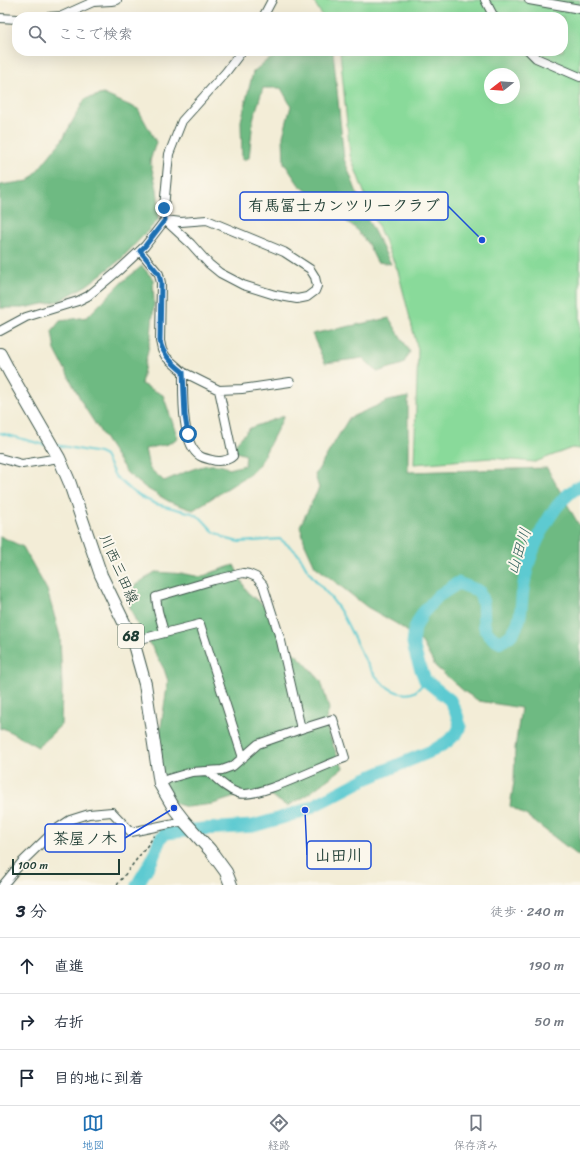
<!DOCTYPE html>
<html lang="ja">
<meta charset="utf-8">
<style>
body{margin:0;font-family:Sriracha,"Klee One",sans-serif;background:#f2f2f3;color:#1f2937}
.compass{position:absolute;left:484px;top:68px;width:36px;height:36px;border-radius:50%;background:#fff;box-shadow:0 4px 16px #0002;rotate:253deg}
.scale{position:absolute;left:12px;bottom:10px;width:108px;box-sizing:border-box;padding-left:4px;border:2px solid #1f3d34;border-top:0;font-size:11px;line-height:14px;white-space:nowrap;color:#1f3d34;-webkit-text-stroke:3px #fbf7ec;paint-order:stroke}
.stop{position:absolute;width:12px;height:12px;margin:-9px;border:3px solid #1f6fb2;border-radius:50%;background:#fff}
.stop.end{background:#1f6fb2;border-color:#fff;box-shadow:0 1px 4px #0008}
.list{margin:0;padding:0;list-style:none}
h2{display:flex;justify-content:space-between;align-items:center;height:52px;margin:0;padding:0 16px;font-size:17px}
h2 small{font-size:13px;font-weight:400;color:#747a83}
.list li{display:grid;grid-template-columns:26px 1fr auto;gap:12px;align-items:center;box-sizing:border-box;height:56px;padding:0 16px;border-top:1px solid #e0e1e3}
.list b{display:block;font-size:15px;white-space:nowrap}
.list em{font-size:13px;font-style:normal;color:#747a83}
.icon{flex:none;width:22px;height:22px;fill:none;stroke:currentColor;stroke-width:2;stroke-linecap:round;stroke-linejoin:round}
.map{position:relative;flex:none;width:580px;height:885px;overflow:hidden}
.search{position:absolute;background:#fff;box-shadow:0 4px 16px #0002;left:12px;right:12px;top:12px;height:44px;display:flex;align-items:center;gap:10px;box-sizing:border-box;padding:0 14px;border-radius:16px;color:#747a83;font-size:15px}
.sheet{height:220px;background:#fff}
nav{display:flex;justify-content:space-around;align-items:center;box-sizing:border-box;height:56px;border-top:1px solid #e0e1e3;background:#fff;font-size:11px;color:#747a83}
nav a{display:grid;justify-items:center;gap:2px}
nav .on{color:#1f6fb2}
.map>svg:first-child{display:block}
.green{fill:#89da9a;stroke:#548c67;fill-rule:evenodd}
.forest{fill:#6eba82;stroke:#467c5b}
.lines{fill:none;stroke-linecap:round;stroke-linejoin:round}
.stream{stroke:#5dcad1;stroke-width:2}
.river{stroke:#5dcad1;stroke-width:13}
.minor-casing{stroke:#3f574c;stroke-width:10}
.primary-casing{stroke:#3f574c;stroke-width:14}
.path{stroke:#3f574c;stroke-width:1.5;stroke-dasharray:3 3;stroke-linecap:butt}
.minor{stroke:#fff;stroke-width:8}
.primary{stroke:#fff;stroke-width:12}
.route{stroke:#1f6fb2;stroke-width:5}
.labels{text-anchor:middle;stroke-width:4;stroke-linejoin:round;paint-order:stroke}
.shield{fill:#fbf7ec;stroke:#61756b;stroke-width:1}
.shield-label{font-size:14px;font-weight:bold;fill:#1f3d34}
.street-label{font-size:15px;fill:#1f3d34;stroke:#fbf7ec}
.water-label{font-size:16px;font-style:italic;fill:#2e605b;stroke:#fbf7ec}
.leader{fill:none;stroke:#1d4ed8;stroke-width:1.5}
.callout-dot{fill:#1d4ed8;stroke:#fbf7ec;stroke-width:1.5}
.callout{fill:#fbf7ec;stroke:#1d4ed8;stroke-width:1.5}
.callout-label{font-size:16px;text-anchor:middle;font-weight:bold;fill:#1f3d34}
</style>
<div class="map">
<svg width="580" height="885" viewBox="0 0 580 885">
<rect width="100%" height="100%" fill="#fbf7ec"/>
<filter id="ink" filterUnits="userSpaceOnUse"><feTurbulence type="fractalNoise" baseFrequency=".025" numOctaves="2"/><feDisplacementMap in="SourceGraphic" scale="8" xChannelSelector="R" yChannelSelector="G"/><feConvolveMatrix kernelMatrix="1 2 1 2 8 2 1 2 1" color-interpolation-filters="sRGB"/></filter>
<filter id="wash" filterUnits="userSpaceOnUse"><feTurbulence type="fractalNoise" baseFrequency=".012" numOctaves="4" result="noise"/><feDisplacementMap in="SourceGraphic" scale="16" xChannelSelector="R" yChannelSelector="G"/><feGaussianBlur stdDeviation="0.9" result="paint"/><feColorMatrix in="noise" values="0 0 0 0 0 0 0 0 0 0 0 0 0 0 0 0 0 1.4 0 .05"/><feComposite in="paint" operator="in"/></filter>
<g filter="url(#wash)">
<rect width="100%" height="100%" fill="#f3edd7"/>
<path class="green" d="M313,0H580V449L572,448L535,462L491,458L414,464L418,350L398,271L370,208L350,155L340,51H563V17H323ZM490,74H514V98H490Z"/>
<path class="forest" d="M288,51H333L344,159L365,214L391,264L377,262L368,244L354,227L299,185L284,163L283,136L291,106L281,88H263L253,120L249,158L242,160L241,121L253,72L266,61Z
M103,94L138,109L156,142L150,161L157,189L159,206L158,220L120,260L87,285L59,301L23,308H0V185L29,181L62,140L85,99Z
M142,266L153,279L154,304L151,335L141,384L163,395L178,438L168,444L145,449L149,468L164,481C182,474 212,457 229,469L245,465L246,455L236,452L234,445L250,428L284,416L260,463L250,474L193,510L170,502L146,488L127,473L85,408L55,350L52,331L60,321L87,317L121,283Z
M389,318L410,352L403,364L377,372L363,358L325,363L312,334Z
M408,397V472L547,468L580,527V857L527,816L510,806L514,782L515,748L521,708L479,701L465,692L435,666L422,642L397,624L367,607L315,566L305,544L300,526L319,488L315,475L349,418L388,401Z
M0,536L23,547L47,590L60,636L62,687L61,725L38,747L3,728L0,729Z
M234,565L247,592L267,608L288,648L301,659L321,681L329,709L325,723L333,745L343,768L304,797L287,806L265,792L241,795L213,804L187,807L174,803L161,775L160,733L168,681L164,669L152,647L141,634L127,600L134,586L155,572L185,574L201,577L216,571Z"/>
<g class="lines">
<path class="stream" d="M0,433L45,445
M56,445L99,453L105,456L115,476L127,487L141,497L156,504L192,513L201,518L213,531L227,539L239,542L280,539C286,544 294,549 299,555C303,561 306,569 312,576C321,587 331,596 339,609C355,633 368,686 401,693C413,696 419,690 425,680"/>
<path class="river" d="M137,885L152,860L160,839L166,833L203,829L253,826L281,818L305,810L365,779L434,750L447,742L457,733L460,726L457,715L450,700L425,680L417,659L413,643L415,628L422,614L438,596L458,583L479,591C480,595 482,599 483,603C485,622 479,631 499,642C509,639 514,633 518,623C522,612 521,602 523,590C527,556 549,503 580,486"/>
</g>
</g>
<g filter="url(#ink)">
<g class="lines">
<g class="minor-casing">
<path id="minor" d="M485,0L494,17
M529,0L580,9
M47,17L62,16L93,2L111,1L117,0
M263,17L272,0
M0,18L17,19
M529,51L536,58L580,77
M165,220L181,222L207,220L284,252L310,269L315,277L317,286L315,291L307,297L297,299L275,295L243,285L220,273L209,264L191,244Z
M140,251L159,274L161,283L160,341L162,350L166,357L183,372L219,390L242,389L290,382
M0,331L26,317L78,301L88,296L118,271L145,246L165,220L164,208L169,154L182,121L226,72L242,51
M183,372C183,392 181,445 200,456C203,458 208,459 212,460C218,462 228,461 233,456L219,390
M0,458L22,464L59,458
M164,632L158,611L156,597L214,580L243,573L249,574L256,577L263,585L281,641L301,729
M133,641L200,624L243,758
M160,784L168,779L192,772L222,770L233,766L258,744L301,729L333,719L345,758C323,765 256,800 238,793C226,789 217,779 208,771
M3,885L22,862L55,830L70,820L89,814L112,812L131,832L184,821"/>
</g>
<g class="primary-casing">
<path id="primary" d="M0,354L10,373L59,458L69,481L101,575L133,641L145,684L160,784L174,808L184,821L210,850L226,872L231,885"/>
</g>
<path class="path" d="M117,885L150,842L154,835"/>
<use href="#minor" class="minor"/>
<use href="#primary" class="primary"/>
</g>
</g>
<g class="lines" filter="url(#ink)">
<path class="route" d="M164,208L165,220L145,246L140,251L159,274L161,283L160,341C163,355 172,363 183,372L185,416L188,434"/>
</g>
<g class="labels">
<rect class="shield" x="118" y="624" width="26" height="24" rx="3"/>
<g class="shield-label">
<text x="131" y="641">68</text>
</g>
<g class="street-label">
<text transform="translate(119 569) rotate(66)" y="5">川西三田線</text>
</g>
<g class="water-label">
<text transform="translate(518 551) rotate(-72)" y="6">山田川</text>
</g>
</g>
<path class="leader" d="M482 240L448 206M174 808L125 838M305 810L307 855"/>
<g class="callout-dot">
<circle cx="482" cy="240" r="4"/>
<circle cx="174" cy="808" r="4"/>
<circle cx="305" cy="810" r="4"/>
</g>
<g class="callout">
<rect x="240" y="192" width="208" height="28" rx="4"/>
<rect x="45" y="824" width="80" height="28" rx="4"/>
<rect x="307" y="841" width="64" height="28" rx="4"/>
</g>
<g class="callout-label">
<text x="344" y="211">有馬冨士カンツリークラブ</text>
<text x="85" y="844">茶屋ノ木</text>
<text x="339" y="861">山田川</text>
</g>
</svg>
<svg class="compass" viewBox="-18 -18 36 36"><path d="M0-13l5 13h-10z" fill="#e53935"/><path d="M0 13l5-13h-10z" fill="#747a83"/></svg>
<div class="scale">100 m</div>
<div class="stop" style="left:188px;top:434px"></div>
<div class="stop end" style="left:164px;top:208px"></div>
<div class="search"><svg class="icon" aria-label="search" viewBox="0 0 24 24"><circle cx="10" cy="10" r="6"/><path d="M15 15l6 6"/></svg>ここで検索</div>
</div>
<section class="sheet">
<h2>3 分<small>徒歩 · 240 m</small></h2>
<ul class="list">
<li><svg class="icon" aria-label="ahead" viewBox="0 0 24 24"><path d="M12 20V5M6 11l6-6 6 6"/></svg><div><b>直進</b></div><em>190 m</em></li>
<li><svg class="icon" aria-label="right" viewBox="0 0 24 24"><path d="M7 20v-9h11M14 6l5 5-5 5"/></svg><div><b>右折</b></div><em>50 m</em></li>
<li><svg class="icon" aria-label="arrive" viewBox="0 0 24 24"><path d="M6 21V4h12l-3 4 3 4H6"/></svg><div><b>目的地に到着</b></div></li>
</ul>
</section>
<nav>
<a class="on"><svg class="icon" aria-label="map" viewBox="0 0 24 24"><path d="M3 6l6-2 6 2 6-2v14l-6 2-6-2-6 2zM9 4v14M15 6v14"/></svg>地図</a>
<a><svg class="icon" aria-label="directions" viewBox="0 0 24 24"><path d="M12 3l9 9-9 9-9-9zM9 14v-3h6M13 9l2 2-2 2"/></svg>経路</a>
<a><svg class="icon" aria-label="saved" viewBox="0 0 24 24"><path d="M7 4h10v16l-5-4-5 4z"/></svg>保存済み</a>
</nav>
